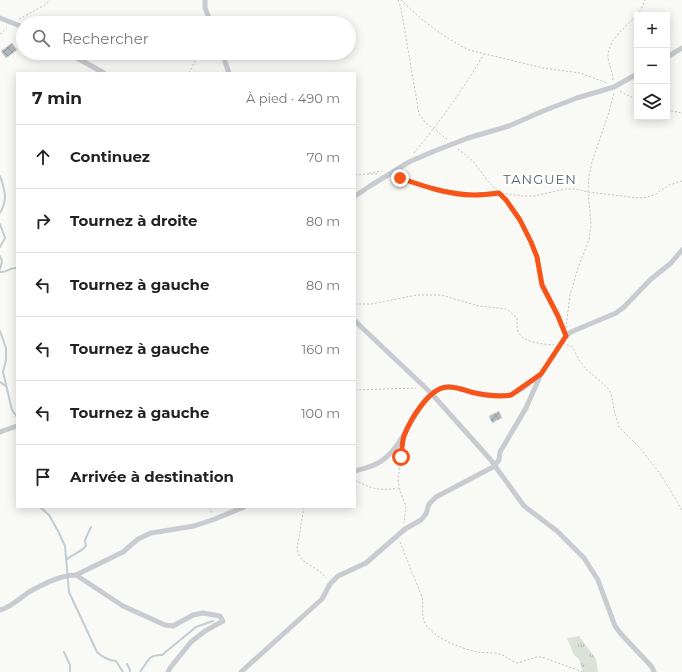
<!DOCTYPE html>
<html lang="fr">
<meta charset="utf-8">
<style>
body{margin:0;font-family:Montserrat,sans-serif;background:#f6f6f6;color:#222}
.controls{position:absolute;right:12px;top:12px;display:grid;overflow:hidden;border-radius:0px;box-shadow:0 2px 10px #0003}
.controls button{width:36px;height:36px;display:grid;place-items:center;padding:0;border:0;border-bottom:1px solid #e0e0e0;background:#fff;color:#222;font:20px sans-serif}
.stop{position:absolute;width:12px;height:12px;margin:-9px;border:3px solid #f65419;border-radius:50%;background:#fff}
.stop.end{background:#f65419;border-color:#fff;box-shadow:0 1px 4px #0008}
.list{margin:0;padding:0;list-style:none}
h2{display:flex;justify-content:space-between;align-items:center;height:52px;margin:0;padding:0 16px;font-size:17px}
h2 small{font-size:13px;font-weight:400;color:#767676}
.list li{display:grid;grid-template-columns:26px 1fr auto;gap:12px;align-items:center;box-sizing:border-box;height:64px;padding:0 16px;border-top:1px solid #e0e0e0}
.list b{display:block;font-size:15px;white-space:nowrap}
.list em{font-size:13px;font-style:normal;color:#767676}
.icon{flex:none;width:22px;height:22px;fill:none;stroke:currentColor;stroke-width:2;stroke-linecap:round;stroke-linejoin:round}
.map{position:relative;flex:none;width:682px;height:672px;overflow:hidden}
.search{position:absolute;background:#fff;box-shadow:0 2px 10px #0003;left:16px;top:16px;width:340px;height:44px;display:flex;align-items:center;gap:10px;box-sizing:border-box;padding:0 14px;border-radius:22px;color:#767676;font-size:15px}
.panel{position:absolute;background:#fff;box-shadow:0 2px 10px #0003;left:16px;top:72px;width:340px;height:436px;border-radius:0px}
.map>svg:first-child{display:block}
.grass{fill:url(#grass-tufts)}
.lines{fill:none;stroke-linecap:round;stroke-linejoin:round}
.stream{stroke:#c1cdd2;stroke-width:2}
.building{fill:url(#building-cross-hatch);stroke:#dbdbd8}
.path{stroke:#bfc2c4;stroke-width:1;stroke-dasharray:2 2;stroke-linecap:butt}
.street{stroke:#c8ccd0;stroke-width:5}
.route{stroke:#f65419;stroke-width:5}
.labels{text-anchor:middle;stroke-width:4;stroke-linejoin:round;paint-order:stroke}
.quarter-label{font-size:13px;letter-spacing:1px;fill:#53626e;stroke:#fff}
</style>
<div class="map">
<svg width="682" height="672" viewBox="0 0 682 672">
<defs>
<pattern id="grass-tufts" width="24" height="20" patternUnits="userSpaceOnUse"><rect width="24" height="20" fill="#dae1d6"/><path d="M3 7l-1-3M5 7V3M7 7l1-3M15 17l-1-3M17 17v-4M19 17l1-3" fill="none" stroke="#b4bbb3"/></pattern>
<pattern id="building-cross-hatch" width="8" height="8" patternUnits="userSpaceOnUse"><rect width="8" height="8" fill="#b1b9c0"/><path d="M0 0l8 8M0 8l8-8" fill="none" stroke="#949ba2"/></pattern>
</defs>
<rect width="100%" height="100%" fill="#f9f9f6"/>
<path class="grass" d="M579,636L596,659L598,672H583L579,659L574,655L567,638Z"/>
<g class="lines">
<path class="stream" d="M0,176C5,190 8,200 0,213
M0,224L5,238L0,247
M0,256L2,261L0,269
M0,272C7,273 9,267 17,268
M0,331L6,348V360L3,372L12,410L17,417
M0,382L7,387
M40,507L49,515L58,531L65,546L69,592L97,652C103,658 108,660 116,661L123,672
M66,560C72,554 80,553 86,546L85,540L91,527
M64,652L70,665V672
M127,664L130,670V672
M140,672C148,662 148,654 162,655L196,627L213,621"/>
</g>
<path class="building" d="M12,43L17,50L6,58L1,51Z
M499,411L502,418L492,423L489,416Z"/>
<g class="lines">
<path class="path" d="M398,0L401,8L419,114L425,122L447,139
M401,0C420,19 444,38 469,50L543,68L580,73L607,83
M19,19L45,5L50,0
M200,23L202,17
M0,34L7,28
M189,73L199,53
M613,80C613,72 608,64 608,56C609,32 639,22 645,0
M620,91L637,100
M667,110L682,113
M458,149L473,161L487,180L506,200L520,220L531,242L537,257L542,285L558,316L564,331
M414,153C440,122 463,89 484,54
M369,173L382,171
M367,174H377
M355,175L366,174
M396,177L429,188L473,195L499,193L524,196H534L565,189H576L588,192L639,198L647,197L656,194L669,185L682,181
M355,304H371L417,295H441L479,306L507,309L517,318C518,322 516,326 518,331C522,343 543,344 554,345
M566,328L570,295L578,268L589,240L591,224L588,192L589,176L592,162L609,112L614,93
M567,345L571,346L574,350L579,360L587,370L606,386L611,393L615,414L619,427L639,447L661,475L682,510
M355,390L416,388
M402,448L398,479L399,488L406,506L404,523
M355,480C371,489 380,491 398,488
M209,507L212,514
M304,507L297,549C301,566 317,565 326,578
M400,542L422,597C424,604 421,614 424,621C431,638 461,648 477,652C484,653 492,652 499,654C506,655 511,662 518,663L536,657H542L583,672"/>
<path class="street" d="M205,0V8L211,23
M0,18L23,27
M68,53L104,73
M222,53L229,73
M667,57L682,48
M355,196L370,186L409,162L432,152L468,138L509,126L543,111L577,98L614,87L637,74
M355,321L431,393L490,459L524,506L557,531L584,558L598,580L615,626L621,634L652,667L654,672
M0,432L17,426
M355,471C362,469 371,467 378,463C407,447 413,401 439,389C451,384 462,390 474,393C483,394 501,397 510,395C521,392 531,381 540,375
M76,575L123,552L138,539L151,533L194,526L215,519L244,507
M0,610C11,607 20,598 29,592C43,584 60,575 76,575L123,606L165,625L173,626L193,615L203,613L220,616L223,621L205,631L191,642L170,668L168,672
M241,672L322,599L330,584L338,576L366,563L405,529L421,520L426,514L429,504L436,497L493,467L499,460L500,452L526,408L541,374L566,336L571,332L616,313L624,307L650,280L671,263L682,250"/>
</g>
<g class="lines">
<path class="route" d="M400,178C423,186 449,195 474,195C482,195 491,194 499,193L506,200L520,220L531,242L537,257L542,285L558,316L566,336L541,374L511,395C499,397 483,395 471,392C464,390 455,386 447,387C429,388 410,420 404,436C402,442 402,450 401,457"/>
</g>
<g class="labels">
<g class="quarter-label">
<text x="540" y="184">TANGUEN</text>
</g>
</g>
</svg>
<div class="controls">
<button>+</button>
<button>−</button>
<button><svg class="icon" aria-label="layers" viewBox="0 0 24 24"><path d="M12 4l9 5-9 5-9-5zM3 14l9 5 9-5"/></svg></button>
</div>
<div class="stop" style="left:401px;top:457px"></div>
<div class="stop end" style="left:400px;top:178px"></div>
<div class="search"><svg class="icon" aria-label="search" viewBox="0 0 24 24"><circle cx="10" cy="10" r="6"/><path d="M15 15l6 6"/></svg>Rechercher</div>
<section class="panel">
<h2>7 min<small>À pied · 490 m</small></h2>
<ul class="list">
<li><svg class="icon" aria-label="ahead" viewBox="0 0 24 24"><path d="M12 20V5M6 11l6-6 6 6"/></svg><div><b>Continuez</b></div><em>70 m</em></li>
<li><svg class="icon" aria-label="right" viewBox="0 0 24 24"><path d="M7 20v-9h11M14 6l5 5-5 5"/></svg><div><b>Tournez à droite</b></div><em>80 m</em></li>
<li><svg class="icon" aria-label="left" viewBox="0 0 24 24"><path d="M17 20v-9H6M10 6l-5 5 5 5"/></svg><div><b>Tournez à gauche</b></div><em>80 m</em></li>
<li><svg class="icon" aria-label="left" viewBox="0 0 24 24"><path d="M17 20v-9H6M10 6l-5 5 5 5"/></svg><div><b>Tournez à gauche</b></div><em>160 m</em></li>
<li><svg class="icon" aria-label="left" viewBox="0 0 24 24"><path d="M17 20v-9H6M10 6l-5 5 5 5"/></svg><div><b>Tournez à gauche</b></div><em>100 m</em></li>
<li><svg class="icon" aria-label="arrive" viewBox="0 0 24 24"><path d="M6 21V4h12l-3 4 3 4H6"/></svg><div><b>Arrivée à destination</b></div></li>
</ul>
</section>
</div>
